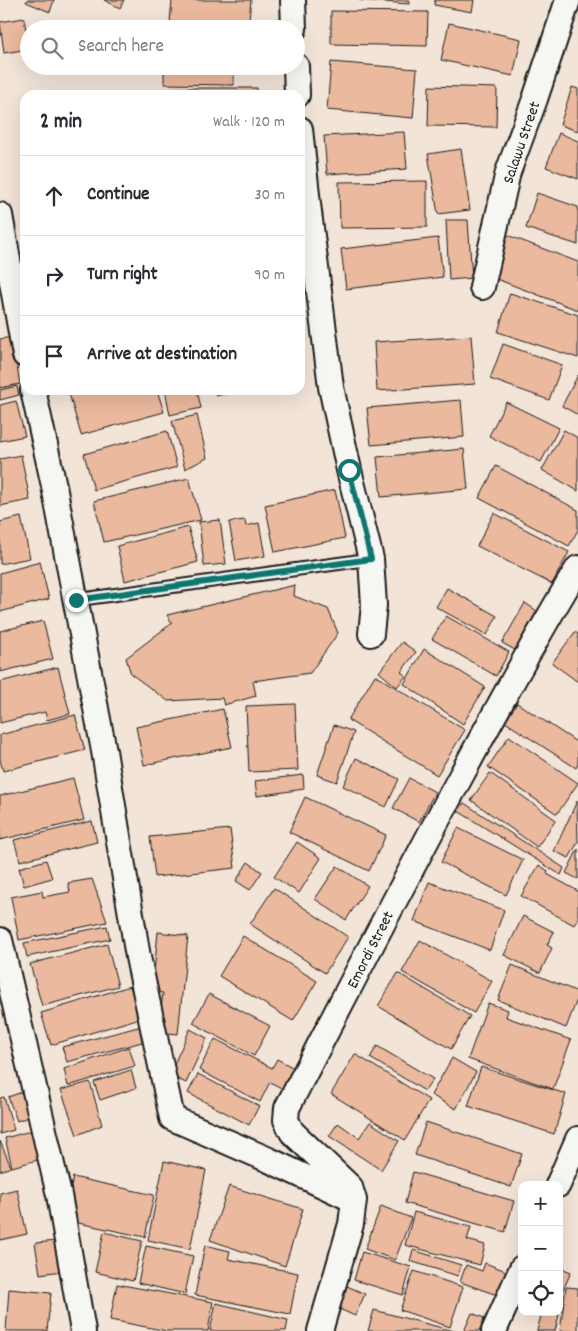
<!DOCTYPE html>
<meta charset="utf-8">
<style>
body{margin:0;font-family:Dekko,sans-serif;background:#f2f2f3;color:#2b2b33}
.controls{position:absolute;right:15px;bottom:15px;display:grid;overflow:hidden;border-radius:10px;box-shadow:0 5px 20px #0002}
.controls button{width:45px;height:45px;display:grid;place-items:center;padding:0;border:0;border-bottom:1px solid #e1e1e2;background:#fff;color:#2b2b33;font:25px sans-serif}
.stop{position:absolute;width:15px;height:15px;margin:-11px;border:4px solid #0f766e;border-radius:50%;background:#fff}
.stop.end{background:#0f766e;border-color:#fff;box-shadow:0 1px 5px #0008}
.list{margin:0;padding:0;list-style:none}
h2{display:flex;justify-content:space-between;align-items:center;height:65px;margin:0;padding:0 20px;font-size:21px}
h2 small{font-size:16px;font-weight:400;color:#7c7c81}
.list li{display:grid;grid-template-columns:32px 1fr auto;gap:15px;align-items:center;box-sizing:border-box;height:80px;padding:0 20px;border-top:1px solid #e1e1e2}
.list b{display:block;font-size:19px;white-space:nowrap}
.list em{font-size:16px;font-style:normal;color:#7c7c81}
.icon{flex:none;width:28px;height:28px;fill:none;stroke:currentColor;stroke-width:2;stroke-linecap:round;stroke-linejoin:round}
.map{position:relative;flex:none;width:578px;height:1331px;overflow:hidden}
.search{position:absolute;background:#fff;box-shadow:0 5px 20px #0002;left:20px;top:20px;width:285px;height:55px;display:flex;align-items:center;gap:12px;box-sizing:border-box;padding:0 18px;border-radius:28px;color:#7c7c81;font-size:19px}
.panel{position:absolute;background:#fff;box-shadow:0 5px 20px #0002;left:20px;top:90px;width:285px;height:305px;border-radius:15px}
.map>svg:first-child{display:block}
.building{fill:#ebb99d;stroke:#1c1c1c}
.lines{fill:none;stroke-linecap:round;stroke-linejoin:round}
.lane-casing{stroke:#1c1c1c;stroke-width:15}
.street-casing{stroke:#1c1c1c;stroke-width:28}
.lane{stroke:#f6f6f2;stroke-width:11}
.street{stroke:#f6f6f2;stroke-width:24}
.route{stroke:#0f766e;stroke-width:6}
.labels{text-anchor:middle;stroke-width:4;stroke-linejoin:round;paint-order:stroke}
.street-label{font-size:16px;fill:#1c1c1c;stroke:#f6f6f2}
</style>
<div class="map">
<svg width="578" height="1331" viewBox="0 0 578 1331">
<rect width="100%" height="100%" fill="#f3e4d8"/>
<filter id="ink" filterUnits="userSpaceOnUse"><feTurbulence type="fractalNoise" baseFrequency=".02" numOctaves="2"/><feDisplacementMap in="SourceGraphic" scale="10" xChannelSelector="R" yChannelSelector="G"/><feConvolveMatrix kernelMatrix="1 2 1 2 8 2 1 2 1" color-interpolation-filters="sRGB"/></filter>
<g filter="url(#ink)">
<path class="building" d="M27,0H54L50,12L26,2Z
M104,0H124L120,8Z
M172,0H251L248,29H228L170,22Z
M359,0H409V4Z
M435,0H474L472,12L434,5Z
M331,11L428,12L427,46L331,44Z
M24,18L29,49L4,53L0,22Z
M449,23L521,39L513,76L441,60Z
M331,62L417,69L413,118L327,110Z
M164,66L234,67V85L164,84Z
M429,86L497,88L496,127L428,126Z
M572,87L578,89V131L560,125Z
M173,88H257V95H173Z
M150,92V95H111V94Z
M404,132L407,169L327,174L324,136Z
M559,133L578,141V179L546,167Z
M461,149L470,210L438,214L428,154Z
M427,181V227L340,228L339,182Z
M537,193L578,207V245L526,228Z
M446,220H468L472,278L449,280Z
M507,235L578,262V310L491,277Z
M438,238L443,277L346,289L341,249Z
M510,293L578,315V358L498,332Z
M471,336L475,384L377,391L374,342Z
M12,337L20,384L0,388V339Z
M503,344L562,365L549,400L490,379Z
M578,375V415L562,406Z
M17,386L19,395L0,400V390Z
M68,390H157L164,412L81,435Z
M165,390H197L201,408L170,415Z
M215,390H239L216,396Z
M461,400L464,437L371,445L367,408Z
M16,401L25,436L0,441V405Z
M506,402L559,428L541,462L489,436Z
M197,415L207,458L185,469L172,421Z
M564,430L578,438V491L542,470Z
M167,431L177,467L94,490L84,454Z
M464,449L468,489L381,497L377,457Z
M21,455L30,500L0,506V459Z
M496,466L578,510V530L569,546L479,498Z
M189,478L201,520L104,542L94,501Z
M335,490L345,538L275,552L265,505Z
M494,513L569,552L552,584L477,546Z
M21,517L30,558L0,564V522Z
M220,520L226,564L204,566L199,522Z
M245,520L246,526L259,523L265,556L236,561L229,522Z
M188,527L198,562L125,581L117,546Z
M40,562L49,599L0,612V573Z
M295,585L294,596L328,609L338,633L310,673L253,681L256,696L224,705L222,698L168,701L131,674L126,658L172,623L167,615Z
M447,588L497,616L487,635L436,607Z
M525,603L537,611L515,650L502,643Z
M446,616L509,652L496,676L432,639Z
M43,621L53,659L0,672V631Z
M575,632L578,634V682L552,663Z
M402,642L416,652L401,672L406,676L397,687L379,672Z
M424,649L485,687L463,724L404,684Z
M58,667L70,714L47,720L45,712L0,723V682Z
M375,675L465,730L437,775L348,720Z
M517,703L578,743V764L576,768L505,722Z
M295,704L298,770L249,772L246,706Z
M223,709L232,747L144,765L136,727Z
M75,715L85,750L3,771L0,760V735Z
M334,725L354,732L337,782L317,775Z
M509,736L578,783L557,814L488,767Z
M356,758L399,779L386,807L343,786Z
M490,773L556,820L537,847L471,800Z
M303,775L304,789L257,796L255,781Z
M73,778L84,820L0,840V796Z
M409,778L435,792L419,822L393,808Z
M305,797L386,835L369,871L289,832Z
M577,801L578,842L569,858L554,851Z
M464,803L564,868L561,875L458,811Z
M92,821L97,842L20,861L14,840Z
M458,828L523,860L506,895L441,862Z
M230,829L235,868L155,877L150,837Z
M297,842L321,858L299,893L274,877Z
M578,849V879L566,873Z
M46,860L52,878L24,886L19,868Z
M248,862L262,872L250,890L236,881Z
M539,865L548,871L547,874L578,891V918L574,925L521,896Z
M337,866L368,886L346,920L315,899Z
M92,879L107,922L19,940L11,897L42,891L43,897L70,892L68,883Z
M429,882L504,910L490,950L414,921Z
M274,888L348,937L325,973L250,924Z
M523,916L554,932L547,945L552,948L540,973L504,955Z
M107,926L110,939L27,957L24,943Z
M158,932L188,936L178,1034L158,1032L163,993L152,992Z
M243,936L317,981L293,1021L219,976Z
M420,940L492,981L474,1013L402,972Z
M107,944L118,986L42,1006L30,964Z
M512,965L578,992V997L566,1028L498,1000Z
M398,973L470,1016L451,1049L378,1006Z
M130,986L140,1018L51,1045L41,1013Z
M209,994L270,1026L254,1056L193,1023Z
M488,1003L508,1010L506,1017L571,1040L553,1089L468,1059Z
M142,1026L146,1041L67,1062L62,1047Z
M190,1029L207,1038L186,1083L169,1075Z
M215,1039L272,1068L277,1059L296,1069L285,1090L270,1082L260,1102L199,1070Z
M377,1046L433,1079L425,1091L370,1058Z
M129,1047L135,1066L68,1086L64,1069Z
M355,1054L429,1100L405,1140L331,1094Z
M452,1058L476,1072L456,1109L431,1095Z
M481,1067L566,1094L554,1134L468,1106Z
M131,1070L136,1088L100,1100L94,1082Z
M198,1074L259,1106L249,1125L188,1093Z
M90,1082L102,1125L77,1135L61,1090Z
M25,1091L34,1115L17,1121L8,1097Z
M4,1097L14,1130L0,1134V1098Z
M370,1122L399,1141L381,1170L329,1136L338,1123L359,1138Z
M426,1122L522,1154L511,1187L415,1155Z
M34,1130L41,1159L12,1167L5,1138Z
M0,1141L11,1167L0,1171Z
M164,1161L206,1170L190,1249L148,1240Z
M413,1172L514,1201L505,1232L405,1203Z
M73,1177L154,1195L145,1237L64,1220Z
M229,1186L303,1209L285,1266L210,1240Z
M17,1189L27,1234L0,1240V1193Z
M381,1206L411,1218L395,1260L365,1249Z
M414,1212L471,1227L467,1240L485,1245L480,1265L405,1245Z
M104,1232L142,1241L133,1281L95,1272Z
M57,1241L62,1271L40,1274L35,1243Z
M205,1245L230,1251L228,1259L298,1273L290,1314L195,1295Z
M146,1246L193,1256L185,1294L138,1283Z
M413,1250L461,1265L458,1276L410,1261Z
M362,1252L411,1267L403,1295L354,1280Z
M485,1263L506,1271L497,1295L460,1282L466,1265L482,1271Z
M559,1267L571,1272L559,1299Z
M414,1271L463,1287L450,1327L400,1310Z
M117,1284L213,1302L208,1331H167L110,1320Z
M347,1286L365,1294L355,1316L337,1308Z
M566,1287L578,1288V1331H560Z
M9,1289L51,1293L47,1331H6Z
M216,1303L288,1320L286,1331H210Z
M374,1310L454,1331H368Z
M542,1312L559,1315L555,1331H537Z
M472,1313L484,1318L479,1331H464Z"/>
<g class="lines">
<g class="lane-casing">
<path id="lane" d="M76,600L371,559"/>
</g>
<g class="street-casing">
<path id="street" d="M293,0L294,29
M296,66L297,95
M300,129L308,204L331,387L349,470L371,559L374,605L371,634
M0,215L25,355
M482,287L508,172L535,99L568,0
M33,390L54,486L104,751L138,957L172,1118L269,1160L354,1200
M0,940L59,1195L83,1331
M558,1185L578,1139
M320,1331L351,1224L354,1200L350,1187L292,1132L286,1120L287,1108C344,997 402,886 461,776C499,706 536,636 578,568
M494,1331L522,1268"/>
</g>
<use href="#lane" class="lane"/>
<use href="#street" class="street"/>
</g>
</g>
<g class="lines" filter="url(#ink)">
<path class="route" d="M76,600L371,559L349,470"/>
</g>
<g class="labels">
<g class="street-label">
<text transform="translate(520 142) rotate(-71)" y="6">Salawu Street</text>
<text transform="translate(369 949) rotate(-63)" y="6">Emordi Street</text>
</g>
</g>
</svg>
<div class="controls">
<button>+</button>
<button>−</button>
<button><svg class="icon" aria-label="locate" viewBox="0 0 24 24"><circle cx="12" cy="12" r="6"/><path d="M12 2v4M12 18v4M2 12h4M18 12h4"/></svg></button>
</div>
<div class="stop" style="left:349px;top:470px"></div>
<div class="stop end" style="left:76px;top:600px"></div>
<div class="search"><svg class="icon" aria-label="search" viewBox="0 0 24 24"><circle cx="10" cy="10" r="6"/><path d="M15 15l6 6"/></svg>Search here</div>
<section class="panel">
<h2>2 min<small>Walk · 120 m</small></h2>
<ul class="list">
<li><svg class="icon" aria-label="ahead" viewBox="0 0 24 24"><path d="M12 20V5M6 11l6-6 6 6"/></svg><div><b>Continue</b></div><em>30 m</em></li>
<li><svg class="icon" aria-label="right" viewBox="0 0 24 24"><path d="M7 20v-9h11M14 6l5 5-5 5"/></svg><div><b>Turn right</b></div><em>90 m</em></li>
<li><svg class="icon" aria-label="arrive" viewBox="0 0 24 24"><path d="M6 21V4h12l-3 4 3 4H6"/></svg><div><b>Arrive at destination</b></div></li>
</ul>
</section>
</div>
